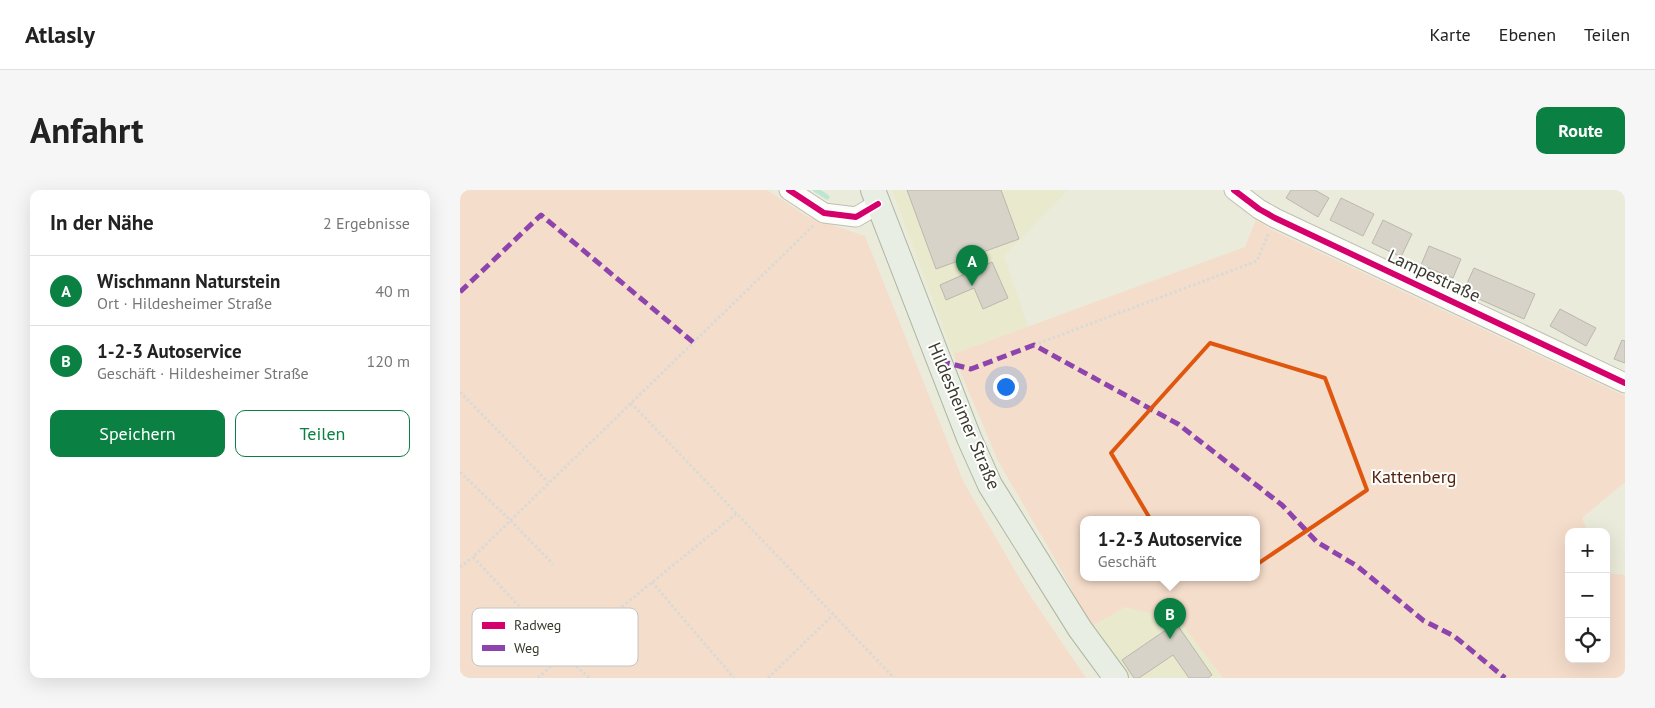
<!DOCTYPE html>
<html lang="de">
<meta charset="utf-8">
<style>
body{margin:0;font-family:"PT Sans",sans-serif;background:#f6f6f6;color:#222}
.controls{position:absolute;right:15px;bottom:15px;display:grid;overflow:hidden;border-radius:10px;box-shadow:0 5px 20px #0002}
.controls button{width:45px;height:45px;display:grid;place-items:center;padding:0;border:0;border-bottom:1px solid #e0e0e0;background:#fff;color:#222;font:25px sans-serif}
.you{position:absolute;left:545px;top:196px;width:18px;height:18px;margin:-12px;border:4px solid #fff;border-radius:50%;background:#1a73e8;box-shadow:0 0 0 8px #1a73e833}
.badge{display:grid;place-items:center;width:32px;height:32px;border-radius:50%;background:#0b8043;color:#fff;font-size:16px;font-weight:700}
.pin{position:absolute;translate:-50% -41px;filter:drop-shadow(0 1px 2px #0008)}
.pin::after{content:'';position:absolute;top:26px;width:18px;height:15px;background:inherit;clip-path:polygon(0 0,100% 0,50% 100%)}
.popup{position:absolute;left:620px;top:326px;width:180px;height:65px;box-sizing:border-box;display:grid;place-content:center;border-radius:10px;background:#fff;filter:drop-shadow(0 1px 4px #0005);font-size:16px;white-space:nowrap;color:#767676}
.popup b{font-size:19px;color:#222}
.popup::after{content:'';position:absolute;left:50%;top:100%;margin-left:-10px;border:10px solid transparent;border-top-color:#fff}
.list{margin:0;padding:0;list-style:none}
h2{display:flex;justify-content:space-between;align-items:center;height:65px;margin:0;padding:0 20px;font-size:21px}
h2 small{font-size:16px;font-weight:400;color:#767676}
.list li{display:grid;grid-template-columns:32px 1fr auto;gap:15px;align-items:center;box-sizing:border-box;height:70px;padding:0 20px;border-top:1px solid #e0e0e0}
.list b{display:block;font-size:19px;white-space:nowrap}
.list p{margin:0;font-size:16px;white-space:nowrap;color:#767676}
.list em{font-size:16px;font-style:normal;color:#767676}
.actions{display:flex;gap:10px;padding:15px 20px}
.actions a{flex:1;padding:11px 0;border:1px solid #0b8043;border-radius:10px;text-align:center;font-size:18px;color:#0b8043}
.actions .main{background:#0b8043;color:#fff}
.icon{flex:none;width:28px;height:28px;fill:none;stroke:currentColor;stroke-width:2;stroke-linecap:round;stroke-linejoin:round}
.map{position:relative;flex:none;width:1165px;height:488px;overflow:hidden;border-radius:10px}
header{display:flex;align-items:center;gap:30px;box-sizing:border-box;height:70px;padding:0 25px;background:#fff;border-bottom:1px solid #e0e0e0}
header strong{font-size:24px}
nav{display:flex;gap:28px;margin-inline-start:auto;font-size:18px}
.intro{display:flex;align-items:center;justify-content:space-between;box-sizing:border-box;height:120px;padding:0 30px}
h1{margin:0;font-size:35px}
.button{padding:12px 22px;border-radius:10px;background:#0b8043;color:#fff;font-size:18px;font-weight:700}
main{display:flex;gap:30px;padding:0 30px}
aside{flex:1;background:#fff;border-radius:10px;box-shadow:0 5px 20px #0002}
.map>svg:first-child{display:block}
.built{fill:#e9e9cd}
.green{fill:#f5ddcb;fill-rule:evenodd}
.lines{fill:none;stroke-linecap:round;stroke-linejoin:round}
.stream{stroke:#bbe7d2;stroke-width:5}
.building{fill:#d7d3c8;stroke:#bbb7ac}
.minor-casing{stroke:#bfbfb2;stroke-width:21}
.major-casing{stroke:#adb7a2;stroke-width:26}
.path{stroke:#dadad5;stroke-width:3;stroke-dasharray:2.5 2.5;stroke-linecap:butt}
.minor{stroke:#fcfcfa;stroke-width:19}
.major{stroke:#e8eee4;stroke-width:24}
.quiet{stroke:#8e44ad;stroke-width:5;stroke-dasharray:10 5;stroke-linecap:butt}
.cycleway-casing{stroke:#fff;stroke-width:9}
.cycleway{stroke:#d6006c;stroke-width:6}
.marked{fill:none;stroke:#df570e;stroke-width:4;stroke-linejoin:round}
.labels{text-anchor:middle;stroke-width:4;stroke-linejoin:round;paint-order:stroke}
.street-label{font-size:18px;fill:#3a3a2e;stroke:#fff}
.park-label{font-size:18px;fill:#53220c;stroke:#fff}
.key{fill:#fff;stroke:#c4c4c0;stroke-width:1}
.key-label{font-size:14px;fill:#3a3a2e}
</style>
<header>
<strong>Atlasly</strong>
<nav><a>Karte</a><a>Ebenen</a><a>Teilen</a></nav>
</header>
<div class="intro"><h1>Anfahrt</h1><a class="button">Route</a></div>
<main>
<aside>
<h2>In der Nähe<small>2 Ergebnisse</small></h2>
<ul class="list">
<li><span class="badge">A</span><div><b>Wischmann Naturstein</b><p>Ort · Hildesheimer Straße</p></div><em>40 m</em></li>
<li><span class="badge">B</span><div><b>1-2-3 Autoservice</b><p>Geschäft · Hildesheimer Straße</p></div><em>120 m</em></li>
</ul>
<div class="actions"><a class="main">Speichern</a><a>Teilen</a></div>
</aside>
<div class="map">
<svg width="1165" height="488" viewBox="0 0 1165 488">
<rect width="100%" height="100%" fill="#ebebdb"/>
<path class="built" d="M432,0H605L606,2L544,66L568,136L493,164Z
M665,417L719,430L763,488H671L631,437Z"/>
<path class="green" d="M0,0H307L348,27L405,46L504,293L567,401L626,488H0Z
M796,30L810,39L1165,206V292L1122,328L1128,342H1109V469H1146V383L1165,385V488H763L719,430L665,417L631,437L599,376L538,271L493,164L785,57ZM624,330H796V388H624Z"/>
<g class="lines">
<path class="stream" d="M356,0L367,7"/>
</g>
<path class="building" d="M447,0H541L559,49L476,79Z
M831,0H855L869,8L858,27L826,8Z
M881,8L914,24L903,46L870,30Z
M923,30L952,44L941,67L912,53Z
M969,56L1001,69L993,88L961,75Z
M532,72L548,108L523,119L514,98L486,110L480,95Z
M1014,78L1075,104L1064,129L1003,102Z
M1100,119L1136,138L1126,156L1090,136Z
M1162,150L1165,151V173L1154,169Z
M716,433L752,485L748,488H729L713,465L679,488H674L662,470Z"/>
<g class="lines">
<g class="minor-casing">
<path id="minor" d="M329,0L364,23L396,27L418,14
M774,0L799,19L815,28L1165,193"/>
</g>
<g class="major-casing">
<path id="major" d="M413,0L509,248L530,295L620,439L656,488"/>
</g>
<path class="path" d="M574,155L797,71L809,42
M0,202L88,292
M171,213L434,488
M0,282L50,330L93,374
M0,377L13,367
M192,392L274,488
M78,488L104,464L276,324
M129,488L104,464L13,367L354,35
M308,488L373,425"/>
<use href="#minor" class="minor"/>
<use href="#major" class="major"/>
<path class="quiet" d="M0,102L81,25L234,153
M480,171L511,179L574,155L718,234L822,315L857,352L897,376L964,431L994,446L1045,488"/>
<g class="cycleway-casing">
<path id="cycleway" d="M329,0L364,23L396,27L418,14
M774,0L799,19L815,28L1165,193"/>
</g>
<use href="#cycleway" class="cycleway"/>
</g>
<path class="marked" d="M750,153L865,188L907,300L793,377L714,369L651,263Z"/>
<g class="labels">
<g class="street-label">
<text transform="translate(974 86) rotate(25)" y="6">Lampestraße</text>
<text transform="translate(504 226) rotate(67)" y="6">Hildesheimer Straße</text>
</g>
<g class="park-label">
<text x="954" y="293">Kattenberg</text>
</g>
</g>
<rect x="12" y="418" width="166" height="58" rx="8" class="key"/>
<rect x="22" y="432" width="23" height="7" fill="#d6006c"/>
<rect x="22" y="455" width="23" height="6" fill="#8e44ad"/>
<g class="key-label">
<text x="54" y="440">Radweg</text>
<text x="54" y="463">Weg</text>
</g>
</svg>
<div class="controls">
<button>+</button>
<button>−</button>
<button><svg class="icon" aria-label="locate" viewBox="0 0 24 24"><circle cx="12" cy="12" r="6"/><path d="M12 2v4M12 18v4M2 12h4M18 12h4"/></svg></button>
</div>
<div class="you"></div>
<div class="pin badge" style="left:512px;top:96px">A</div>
<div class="pin badge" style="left:710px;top:449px">B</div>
<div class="popup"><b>1-2-3 Autoservice</b>Geschäft</div>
</div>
</main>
